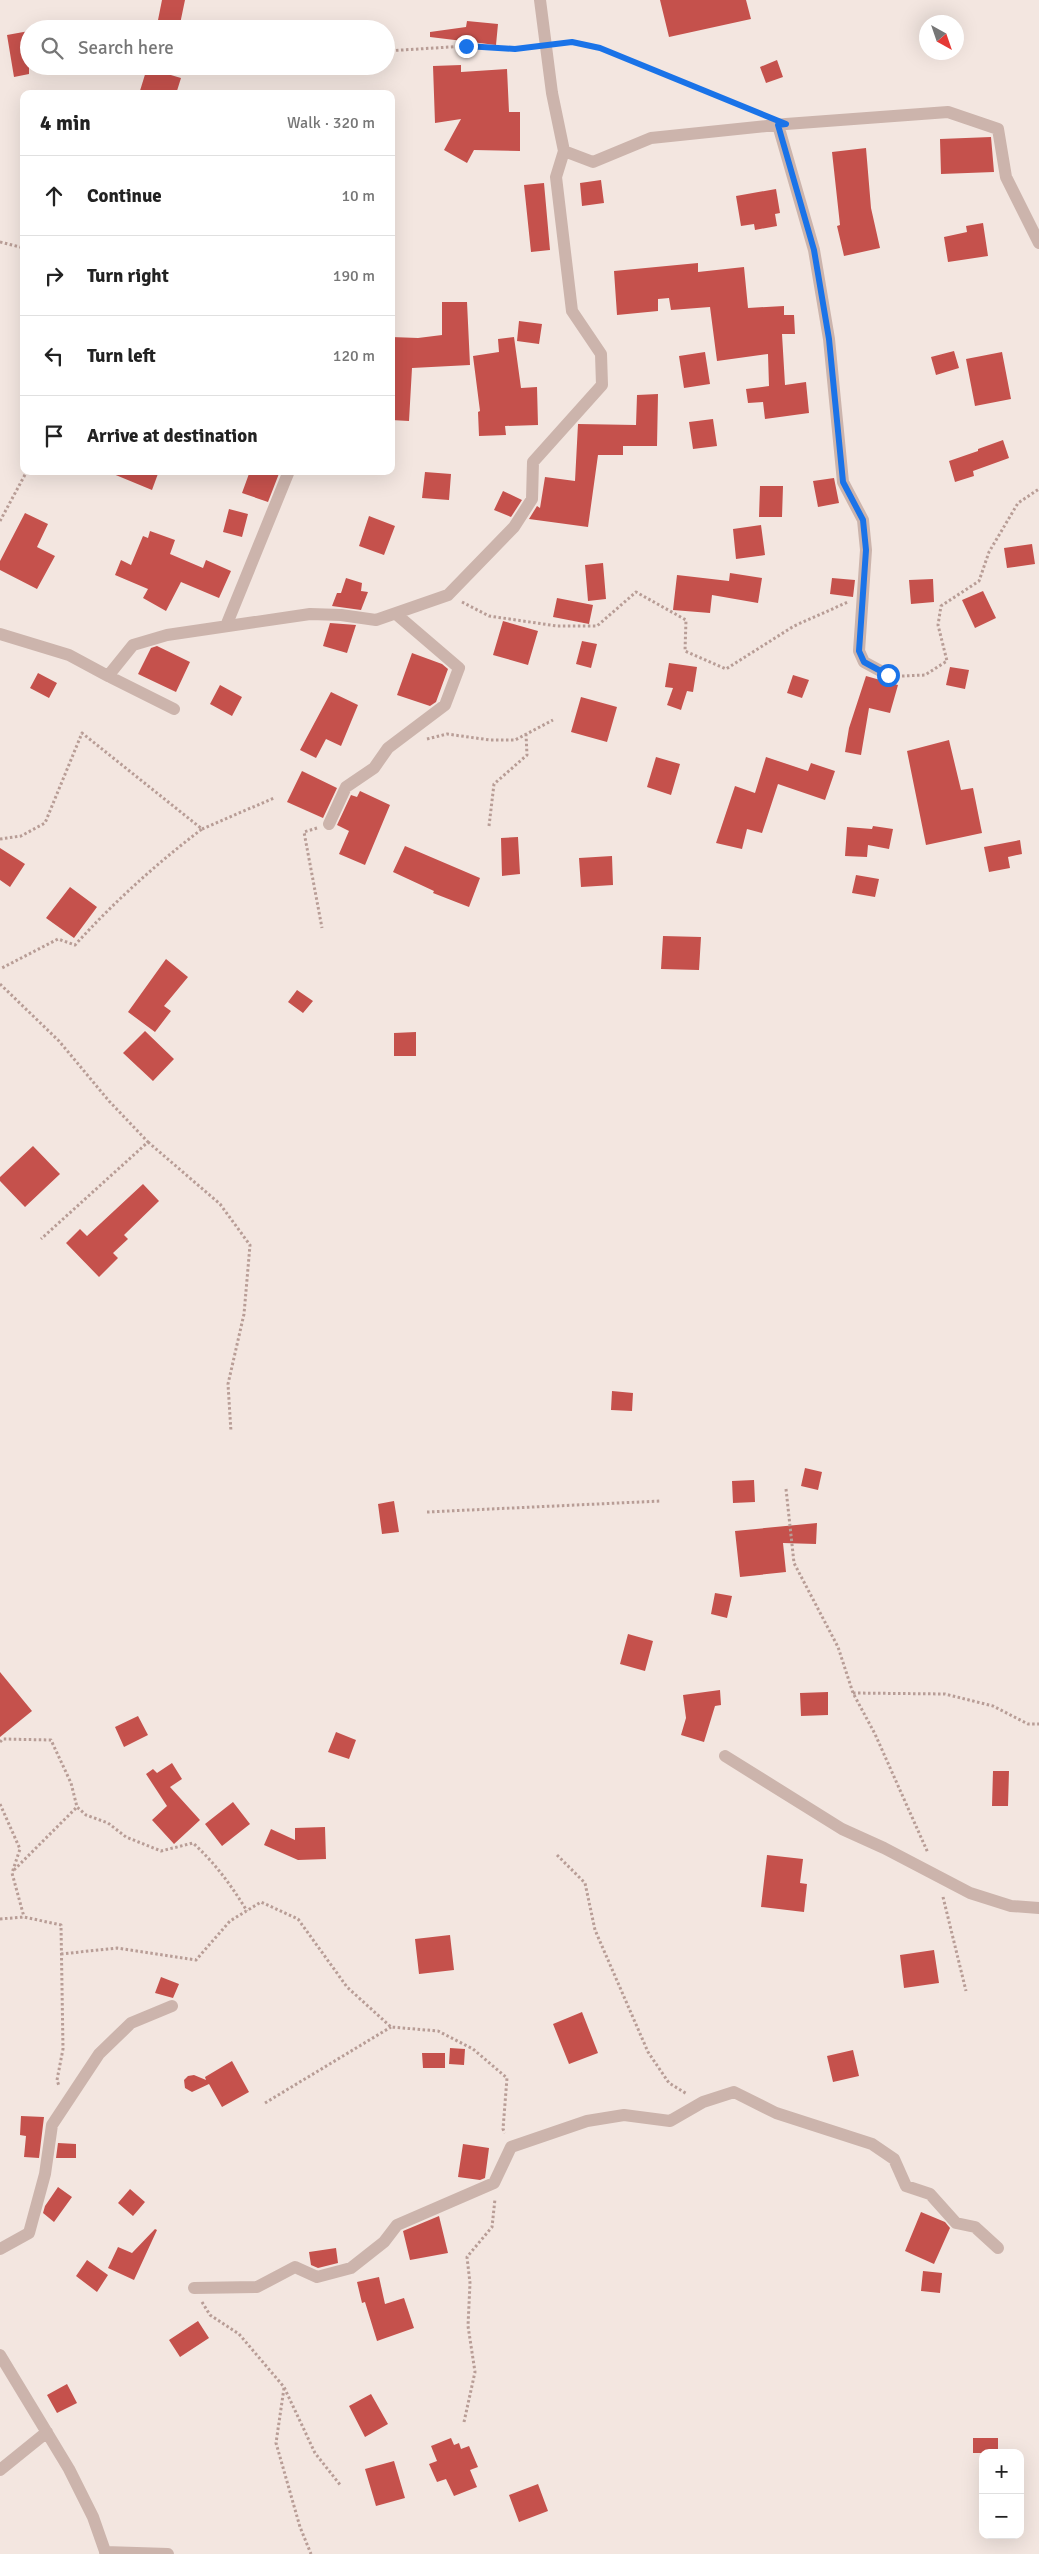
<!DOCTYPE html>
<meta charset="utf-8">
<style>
body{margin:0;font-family:Signika,sans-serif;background:#f2f2f2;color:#222}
.controls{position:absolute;right:15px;bottom:15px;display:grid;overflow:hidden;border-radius:10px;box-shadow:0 5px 20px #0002}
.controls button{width:45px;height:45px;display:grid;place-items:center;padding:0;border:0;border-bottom:1px solid #e0e0e0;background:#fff;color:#222;font:25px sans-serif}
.compass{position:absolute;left:919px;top:15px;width:45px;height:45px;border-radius:50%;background:#fff;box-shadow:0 5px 20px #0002;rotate:140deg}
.stop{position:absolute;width:15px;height:15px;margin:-11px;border:4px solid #1a73e8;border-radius:50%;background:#fff}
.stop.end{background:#1a73e8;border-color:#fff;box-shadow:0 1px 5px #0008}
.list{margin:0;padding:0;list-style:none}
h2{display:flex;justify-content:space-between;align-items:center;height:65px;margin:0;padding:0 20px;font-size:21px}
h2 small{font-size:16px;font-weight:400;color:#767676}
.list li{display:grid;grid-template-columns:32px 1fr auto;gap:15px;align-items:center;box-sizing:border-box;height:80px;padding:0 20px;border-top:1px solid #e0e0e0}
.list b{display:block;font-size:19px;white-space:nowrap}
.list em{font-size:16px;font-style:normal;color:#767676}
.icon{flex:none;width:28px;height:28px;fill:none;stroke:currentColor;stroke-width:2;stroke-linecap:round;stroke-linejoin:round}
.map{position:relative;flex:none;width:1039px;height:2554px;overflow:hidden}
.search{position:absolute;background:#fff;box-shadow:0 5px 20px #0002;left:20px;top:20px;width:375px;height:55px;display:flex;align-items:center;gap:12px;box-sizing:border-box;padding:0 18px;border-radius:28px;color:#767676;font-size:19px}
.panel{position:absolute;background:#fff;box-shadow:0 5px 20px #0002;left:20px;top:90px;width:375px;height:385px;border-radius:10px}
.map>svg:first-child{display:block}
.building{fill:#c5514c}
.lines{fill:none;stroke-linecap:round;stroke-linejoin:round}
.path{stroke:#b89d96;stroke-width:3;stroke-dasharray:2.5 2.5;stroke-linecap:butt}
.minor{stroke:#ccb4ac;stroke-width:12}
.route{stroke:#1a73e8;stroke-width:6}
</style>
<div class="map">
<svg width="1039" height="2554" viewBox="0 0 1039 2554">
<rect width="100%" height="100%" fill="#f3e6e0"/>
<path class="building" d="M162,0H185L180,24L158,20Z
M660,0H746L751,19L669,37Z
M467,21L498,24L496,45L430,37V32L466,27Z
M29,31V74L14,77L7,35Z
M777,60L783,77L766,83L760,67Z
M461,65V72L507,69L509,112H520V151L474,150L467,163L444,150L461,119L435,123L433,66Z
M147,68L181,78L176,94H139Z
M991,137L994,172L941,174L940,139Z
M866,148L871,208L880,248L844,256L837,226L840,225L832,152Z
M601,180L604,203L582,206L580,183Z
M544,183L550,250L531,252L524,185Z
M776,189L780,213L775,214L777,226L755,230L754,224L741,226L736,196Z
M983,223L988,256L948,262L944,237L967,232L966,226Z
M698,263V272L744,267L748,308L784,306V315H794L795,334H782L785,385L806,382L809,413L765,419L763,402L748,403L746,389L769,386L768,354L717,361L710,307L671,310L669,298L658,299V311L617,315L614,271Z
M442,302H467L470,365L412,368L409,421L391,420V337L418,338L442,335Z
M519,321L542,324L539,344L517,341Z
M514,337L521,388L537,387L538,425L505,426L506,435L479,436L478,412L480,411L473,356L499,352L498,339Z
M954,351L959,368L936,375L931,357Z
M705,352L710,384L684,388L679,356Z
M1002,352L1011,399L975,406L966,359Z
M658,394L657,446H623V455H598L588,527L529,519L537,506L540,508L545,477L575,481L578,424L636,425L637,395Z
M713,419L717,446L693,449L689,422Z
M1003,440L1009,458L973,471L974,476L955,482L949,461L978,451V449Z
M106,471H159L152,490Z
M250,471H280L268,502L242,493Z
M425,472L451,474L449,500L422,498Z
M834,478L839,503L818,507L813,481Z
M760,486H783L782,517H759Z
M503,491L522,500L511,517L494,510Z
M229,509L248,514L242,537L223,532Z
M25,513L48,524L37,547L55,556L37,589L0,570V561Z
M369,516L395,526L384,555L359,546Z
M761,525L765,555L736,559L733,529Z
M150,531L175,540L170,554L203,568L206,560L231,571L219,598L181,582L166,611L143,598L148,589L115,575L121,560L131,565L143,536L148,538Z
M1032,544L1035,564L1007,568L1004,548Z
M603,563L606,599L588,601L585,565Z
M730,573L762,578L758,603L712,595L710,613L673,610L677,575L729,581Z
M346,578L362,583L361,591L368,592L361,610L332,606L337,593H341Z
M832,578L855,580L853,597L830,594Z
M933,579L934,602L911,604L909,580Z
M983,591L996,618L975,628L962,600Z
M557,598L593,605L589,624L553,617Z
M503,621L538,631L528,665L493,655Z
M330,623L356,625L347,653L323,646Z
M582,641L597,644L591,668L576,664Z
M157,646L190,662L176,692L138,674L151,648Z
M412,653L442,664L448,669L436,702L430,706L397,695Z
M669,663L697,667L693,692L687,691L681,710L667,705L673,688L665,687Z
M950,667L969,670L965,689L946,685Z
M38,673L57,683L49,698L30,688Z
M793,675L809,680L802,698L787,693Z
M866,676L898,685L890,713L869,708L861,755L845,752L849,728Z
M220,685L242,697L232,716L210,704Z
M331,692L358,705L341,746L326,739L316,758L300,750Z
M581,697L617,707L607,742L571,732Z
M949,740L961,790L973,788L982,833L926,845L907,751Z
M656,757L680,764L671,795L647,787Z
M766,757L808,771L811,763L835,771L825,800L778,784L762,833L747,829L742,849L716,843L735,786L755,793Z
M302,771L337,788L323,818L287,802Z
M360,791L390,805L365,865L339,854L349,831L337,825L351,795L357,797Z
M873,826L893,829L889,849L868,845L867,857L845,856L847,827L872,829Z
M518,837L520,874L502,876L501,838Z
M1020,840L1022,854L1008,857L1010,868L989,872L984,847Z
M405,846L480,878L469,907L433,893L434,891L393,872Z
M0,848L25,864L10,887L0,880Z
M612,856L613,885L581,887L579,858Z
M856,875L879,879L875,897L852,893Z
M70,887L97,907L74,938L46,918Z
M663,936L701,937L699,970L661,969Z
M166,959L188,977L164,1006L171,1011L155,1032L128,1012Z
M297,990L313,1001L303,1013L288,1002Z
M145,1031L174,1059L153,1081L123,1053Z
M416,1032V1056H394V1033Z
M33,1146L60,1174L25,1207L0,1181V1177Z
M143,1184L159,1201L124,1235L128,1239L113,1253L118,1258L99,1277L66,1243L80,1229L87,1236Z
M612,1391L633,1393L632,1411L611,1410Z
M805,1468L822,1472L818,1490L801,1486Z
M754,1480L755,1502L733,1503L732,1481Z
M394,1501L399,1532L382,1534L378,1504Z
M817,1523L816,1544L783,1543L786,1572L740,1577L735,1531Z
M715,1593L732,1596L727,1618L711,1614Z
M628,1634L653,1641L645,1671L620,1664Z
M0,1672L32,1711L0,1737Z
M720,1690L721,1705L715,1706L704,1742L681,1735L686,1718L683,1695Z
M828,1692V1715L801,1716L800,1693Z
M138,1716L148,1735L124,1747L115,1727Z
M336,1732L356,1740L349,1759L328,1752Z
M172,1763L182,1779L170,1787L200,1820L174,1844L152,1820L167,1806L146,1774L153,1769L157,1773Z
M993,1771H1009L1008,1806H992Z
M233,1802L250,1824L222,1846L205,1824Z
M325,1827L326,1859L298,1860L264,1845L271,1829L295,1840V1828Z
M767,1855L803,1859L800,1883L807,1884L804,1912L761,1907Z
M450,1935L454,1970L419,1974L415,1939Z
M934,1950L939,1983L904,1988L900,1955Z
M161,1977L179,1984L173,1998L155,1993Z
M582,2012L598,2053L569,2064L553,2024Z
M450,2048L465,2049L464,2065L449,2064Z
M853,2050L859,2076L833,2082L827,2056Z
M422,2053H445V2068H423Z
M232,2061L249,2092L222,2107L209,2084L192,2092L185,2088L184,2080L188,2076L194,2075L206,2080L205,2077Z
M21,2116L44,2117L39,2158L24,2157L26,2136L20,2135Z
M58,2143L76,2144V2158H56Z
M463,2144L489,2148L485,2178L480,2180L458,2177Z
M58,2187L72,2197L54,2222L43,2213L45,2206Z
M130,2189L145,2202L133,2216L118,2203Z
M921,2212L945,2222L950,2228L934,2264L905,2251Z
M439,2216L448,2253L410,2260L403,2231Z
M155,2229L157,2230L134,2280L108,2268L118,2247L132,2253Z
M336,2248L338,2263L318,2268L311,2265L309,2252Z
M87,2260L108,2275L97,2292L76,2276Z
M923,2271L942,2273L940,2293L921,2291Z
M379,2277L385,2304L404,2298L414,2328L377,2341L365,2302L362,2303L357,2282Z
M198,2321L209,2338L180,2357L169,2340Z
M67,2384L77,2403L57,2413L47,2395Z
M371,2394L388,2424L365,2437L349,2406Z
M451,2438L454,2445L459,2443L461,2449L469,2446L478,2467L470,2470L477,2487L454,2496L446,2479L437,2482L429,2464L437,2461L431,2446Z
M973,2438H998V2453H973Z
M394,2461L405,2498L376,2506L365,2469Z
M538,2484L548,2511L519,2522L509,2495Z"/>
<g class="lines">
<path class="path" d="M561,43L573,42L600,48L754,111
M386,51L466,46L515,49L533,46
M0,242L24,248
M0,521L27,471
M462,602L489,616L557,626H597L636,592L686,620L685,651L726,669L794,626L848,602
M902,676L925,675L947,661L938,625L941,606L979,581L989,552L1018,503L1039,489
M427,739L447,734L490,740H515L553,720
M489,826L494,784L527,755L526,734
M317,828L304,832L322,928
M202,829L274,798
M0,839L21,836L45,823L82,733L202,829C156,864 114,902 75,945L58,939L0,969
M0,984L59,1041L109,1101L148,1142L41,1239
M148,1142L220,1204L250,1245L244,1314L228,1384L231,1432
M786,1489L794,1563L838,1647L853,1693L875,1734L928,1853
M427,1512L661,1501
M853,1693L945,1694L993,1706L1028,1724H1039
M0,1742L3,1739L51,1740L71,1783L77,1807L86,1815L108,1823L126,1837L161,1851L193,1843C215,1863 231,1885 247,1911
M0,1804L20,1849L12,1873L24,1917
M557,1855L585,1883L595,1930L648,2052L669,2083L687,2094
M14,1870L77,1807
M943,1897L966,1991
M0,1919L24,1917L61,1925L63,2049L57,2080L59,2086
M61,1954L117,1948L196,1960L230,1921L261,1902L298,1919L347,1987L391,2027L438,2031L473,2049L507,2078L503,2129L505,2133
M265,2103L391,2027
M202,2302L210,2315L239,2334L284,2387L315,2453L341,2486
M284,2388L276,2443L300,2527L311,2554
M464,2422L475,2372L468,2326L470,2283L467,2257L492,2227L495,2199"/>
<path class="minor" d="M540,0L552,93L564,151L593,162L651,138L786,124L948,112L998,129L1006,177L1039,243
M778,125L814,250L829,339L843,482L863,520L866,550L859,651L864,662L888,675
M226,626L289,471
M0,634L69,655L108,676L133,645L167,635L310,614L341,615L376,620L448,595L514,527L532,499L533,462L602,385L601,354L572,311L556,177L564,151
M108,676L174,709
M329,824L346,787L374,768L388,748L445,705L459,668L396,614
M725,1756L842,1829L884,1848L970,1893L1011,1906L1039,1908
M0,2249L29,2233L45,2174L52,2125L99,2054L131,2023L172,2006
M194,2288L257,2287L295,2267L317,2277L351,2268L384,2242L397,2225L494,2183L511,2147L587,2121L624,2115L670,2121L703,2102L734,2092L776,2113L872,2144L894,2159L906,2186L930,2194L956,2223L975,2227L998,2248
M0,2355L69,2469L93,2517L106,2554
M0,2470L47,2432
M105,2552L168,2554"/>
</g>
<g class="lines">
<path class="route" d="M466,46L515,49L572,42L600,48L786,124L778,125L814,250L829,339L843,482L863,520L866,550L859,651L864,662L888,675"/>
</g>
</svg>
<div class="controls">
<button>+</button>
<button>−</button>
</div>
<svg class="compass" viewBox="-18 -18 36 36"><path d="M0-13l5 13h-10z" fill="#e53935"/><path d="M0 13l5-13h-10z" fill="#767676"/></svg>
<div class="stop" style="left:888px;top:675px"></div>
<div class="stop end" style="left:466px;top:46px"></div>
<div class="search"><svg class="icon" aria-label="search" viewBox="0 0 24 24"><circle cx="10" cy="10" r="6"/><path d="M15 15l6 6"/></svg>Search here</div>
<section class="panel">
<h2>4 min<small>Walk · 320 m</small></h2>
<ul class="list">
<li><svg class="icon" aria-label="ahead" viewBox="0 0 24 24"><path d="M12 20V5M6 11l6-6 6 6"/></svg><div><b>Continue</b></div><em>10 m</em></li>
<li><svg class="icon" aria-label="right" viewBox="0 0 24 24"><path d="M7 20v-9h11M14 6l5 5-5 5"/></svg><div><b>Turn right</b></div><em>190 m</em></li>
<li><svg class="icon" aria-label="left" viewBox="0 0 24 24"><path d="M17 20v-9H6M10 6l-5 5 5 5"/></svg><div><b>Turn left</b></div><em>120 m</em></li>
<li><svg class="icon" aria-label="arrive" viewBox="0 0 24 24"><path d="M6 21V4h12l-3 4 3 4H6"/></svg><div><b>Arrive at destination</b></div></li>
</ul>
</section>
</div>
